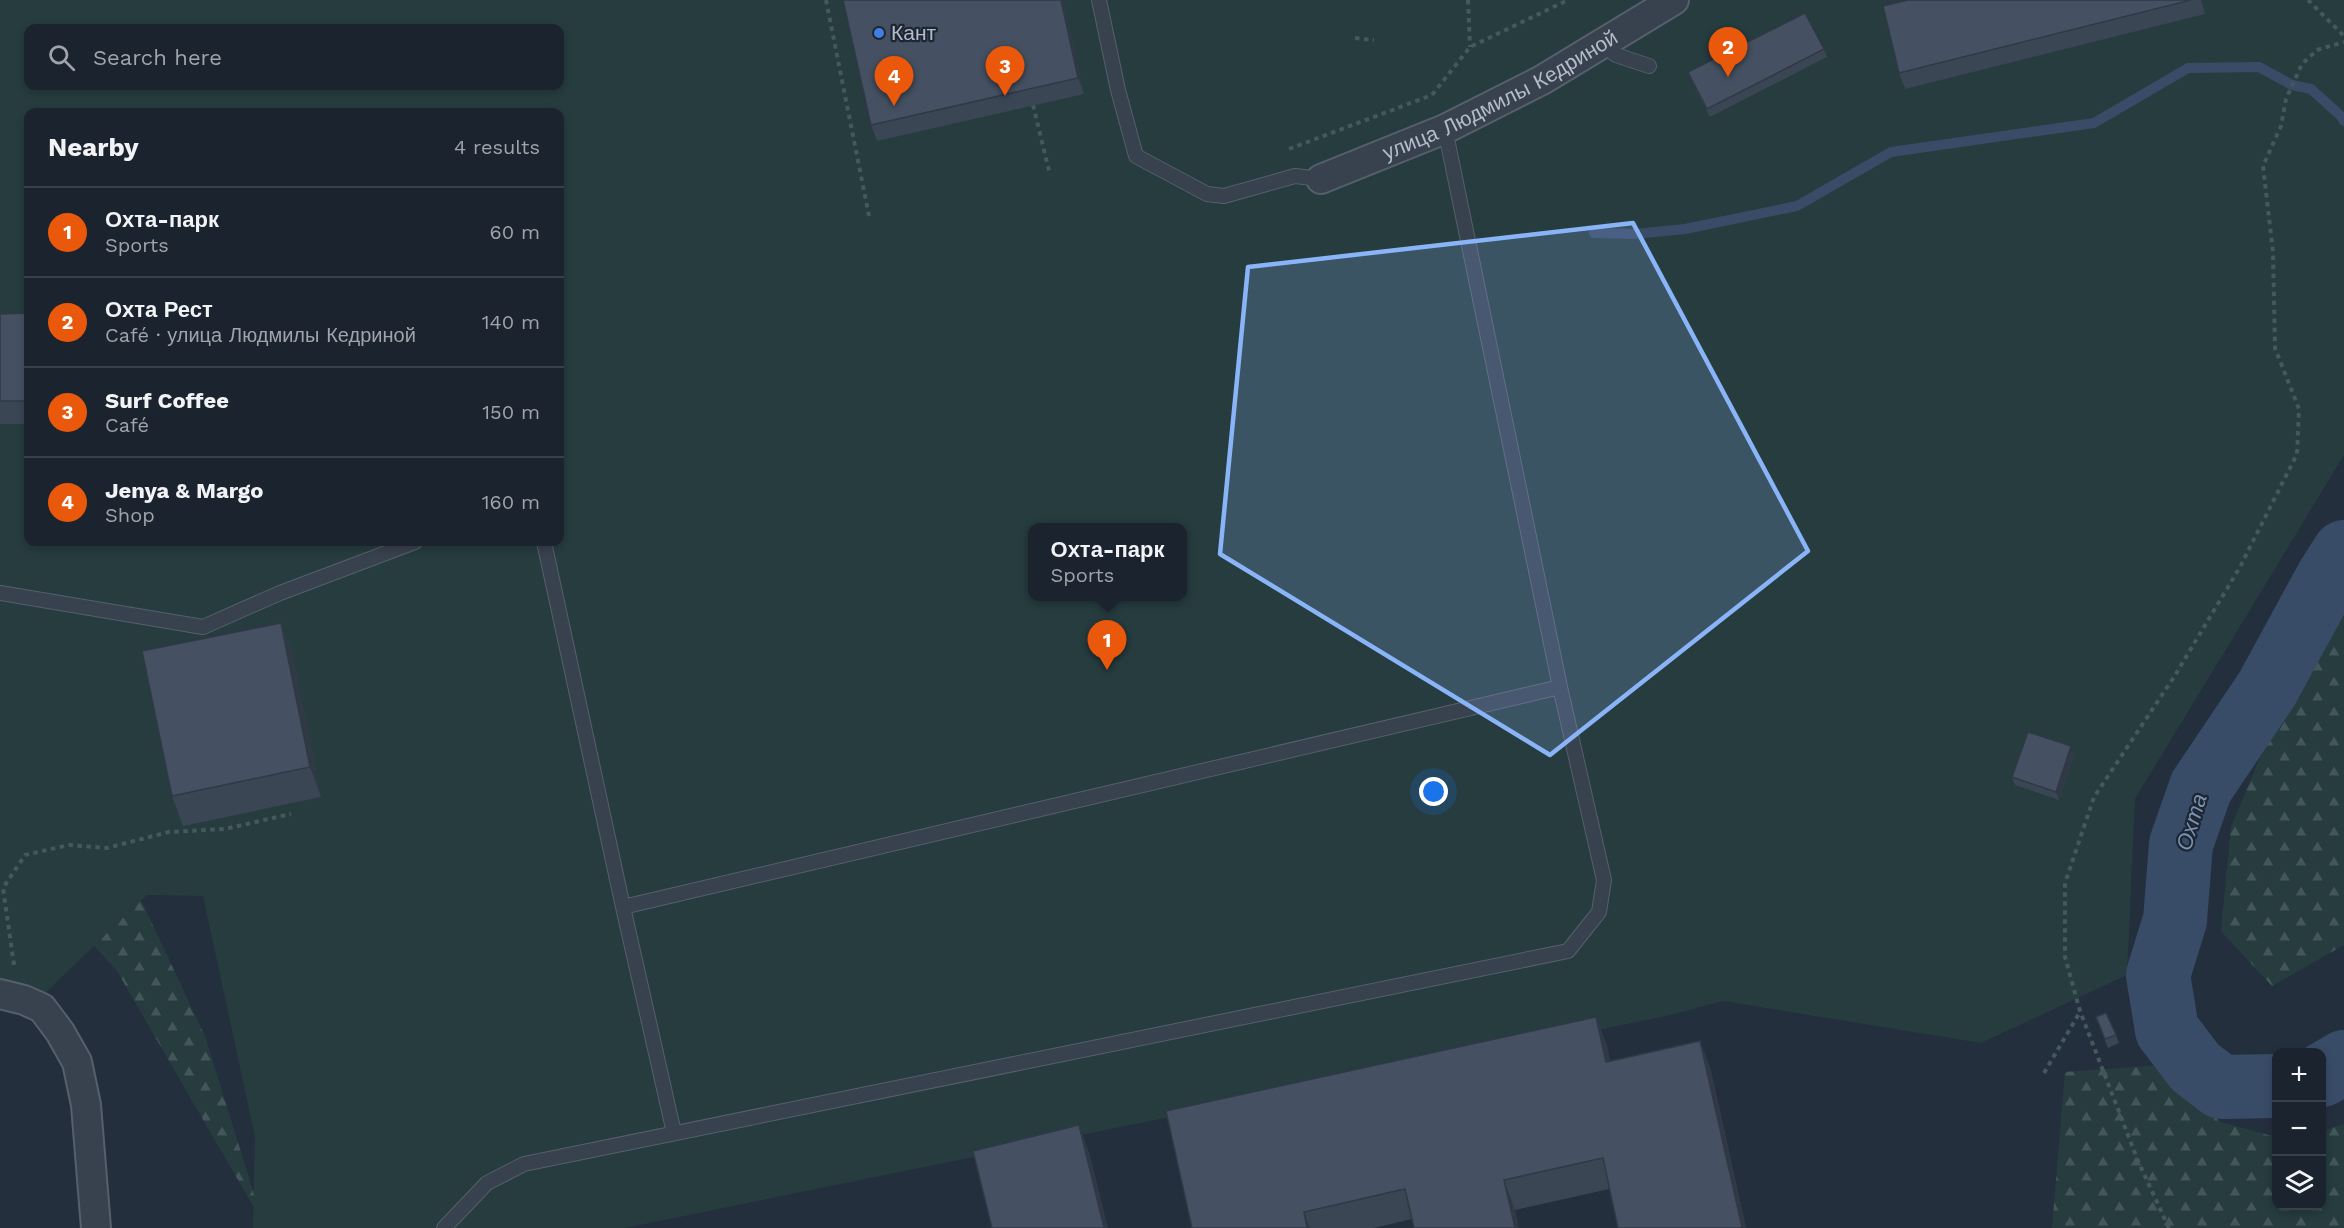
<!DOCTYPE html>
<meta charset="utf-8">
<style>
body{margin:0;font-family:"Work Sans",sans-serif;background:#242b36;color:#f1f3f6}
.controls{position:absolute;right:18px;bottom:18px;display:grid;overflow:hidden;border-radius:12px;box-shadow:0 3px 9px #0003}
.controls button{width:54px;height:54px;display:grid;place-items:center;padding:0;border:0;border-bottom:2px solid #39404a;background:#1b232e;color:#f1f3f6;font:30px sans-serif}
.you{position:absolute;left:1434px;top:792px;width:21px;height:21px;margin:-15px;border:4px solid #fff;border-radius:50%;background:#1a73e8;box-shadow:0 0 0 9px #1a73e833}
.badge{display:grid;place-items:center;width:39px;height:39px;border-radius:50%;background:#ea580c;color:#fff;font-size:20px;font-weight:700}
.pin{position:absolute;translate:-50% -50px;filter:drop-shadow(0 2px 3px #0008)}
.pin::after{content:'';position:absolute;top:32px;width:21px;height:18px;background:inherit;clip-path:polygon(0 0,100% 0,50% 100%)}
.popup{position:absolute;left:1028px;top:523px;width:159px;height:78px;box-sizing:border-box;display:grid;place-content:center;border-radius:12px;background:#1b232e;filter:drop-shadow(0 2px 4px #0005);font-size:20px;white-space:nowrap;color:#a0a4aa}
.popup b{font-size:22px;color:#f1f3f6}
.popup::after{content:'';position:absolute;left:50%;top:100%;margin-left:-12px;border:12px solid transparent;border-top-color:#1b232e}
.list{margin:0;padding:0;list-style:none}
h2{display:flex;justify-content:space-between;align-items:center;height:78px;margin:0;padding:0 24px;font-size:26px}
h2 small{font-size:20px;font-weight:400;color:#a0a4aa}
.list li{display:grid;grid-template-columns:39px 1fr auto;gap:18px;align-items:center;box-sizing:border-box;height:90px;padding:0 24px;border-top:2px solid #39404a}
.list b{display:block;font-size:22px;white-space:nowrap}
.list p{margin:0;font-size:20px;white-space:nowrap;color:#a0a4aa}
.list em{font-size:20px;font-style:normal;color:#a0a4aa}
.icon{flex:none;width:33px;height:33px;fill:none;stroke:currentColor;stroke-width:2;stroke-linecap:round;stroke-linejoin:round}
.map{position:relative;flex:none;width:2344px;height:1228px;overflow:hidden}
.search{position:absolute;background:#1b232e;box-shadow:0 3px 9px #0003;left:24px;top:24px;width:540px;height:66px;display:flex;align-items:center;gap:15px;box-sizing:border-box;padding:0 21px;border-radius:12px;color:#a0a4aa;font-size:22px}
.panel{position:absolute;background:#1b232e;box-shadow:0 3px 9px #0003;left:24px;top:108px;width:540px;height:438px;border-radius:12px}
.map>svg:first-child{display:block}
.forest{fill:url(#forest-firs)}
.pitch{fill:#263c3f;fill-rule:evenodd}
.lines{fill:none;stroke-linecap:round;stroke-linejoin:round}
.stream{stroke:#394c67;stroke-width:10}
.river{stroke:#394c67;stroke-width:64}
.service-casing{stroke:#565f6c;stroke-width:16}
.minor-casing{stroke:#565f6c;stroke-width:32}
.path{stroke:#44595c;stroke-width:4;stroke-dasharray:4.5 4.5;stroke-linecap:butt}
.service{stroke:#38414e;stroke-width:14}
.minor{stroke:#38414e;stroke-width:28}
.wall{fill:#3b4654}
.shaded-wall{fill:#303945}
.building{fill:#455162;stroke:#303945;stroke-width:1.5}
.marked{fill:#8ab4f8;fill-opacity:0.2;stroke:#8ab4f8;stroke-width:4.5;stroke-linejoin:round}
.shop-dot{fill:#3f7fe0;stroke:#1d2633;stroke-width:2}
.labels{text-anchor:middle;stroke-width:4.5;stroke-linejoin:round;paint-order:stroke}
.poi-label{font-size:21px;fill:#b4bcc9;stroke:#1d2633;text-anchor:start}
.street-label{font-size:21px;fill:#b4bcc9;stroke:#1d2633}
.water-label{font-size:22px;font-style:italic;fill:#7c92b1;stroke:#1d2633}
</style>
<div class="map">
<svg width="2344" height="1228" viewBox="0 0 2344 1228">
<defs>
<pattern id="forest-firs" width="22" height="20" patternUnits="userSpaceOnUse" patternTransform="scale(1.5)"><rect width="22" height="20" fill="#263c3f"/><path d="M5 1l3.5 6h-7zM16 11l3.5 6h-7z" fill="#435659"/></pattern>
</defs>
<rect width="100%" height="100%" fill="#242f3e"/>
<path class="forest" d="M2344,595V945L2272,986L2221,931L2231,827L2279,712Z
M0,699L125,866L205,1036L263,1223L117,971L67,916L0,988Z
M2161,1065L2220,1122L2276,1137V1206H2322V1131L2344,1124V1228H2052L2065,1072Z"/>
<path class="pitch" d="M0,0H2344V455L2135,799L2127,975L1981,1043L1723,1001L1666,1016L625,1228H253L255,1137L203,896L147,895L45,993L0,979ZM28,28H560V86H28ZM28,112H560V542H28ZM1032,528H1182V596H1032Z"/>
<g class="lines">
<path class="stream" d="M1594,233L1635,234L1685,229L1797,206L1891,152L2094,123L2188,68L2259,67L2292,85L2311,89L2341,116L2344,121"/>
<path class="river" d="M2322,1075L2344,1062
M2276,1086L2221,1087L2195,1067L2167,1030L2158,975L2175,920L2181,844L2201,787L2267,689L2328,577L2344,552"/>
<g class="service-casing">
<path id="service" d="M1099,0L1118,90L1136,156L1207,194L1224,196L1295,176L1321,179
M1603,45L1616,55L1649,66
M544,542L623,907L1560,687
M0,593L203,627L280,593L415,542
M623,907L674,1133
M444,1228L487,1183L524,1164L1568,951L1599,912L1604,880L1560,687L1445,129"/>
</g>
<g class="minor-casing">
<g id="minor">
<path id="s1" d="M1321,179L1445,129L1542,80L1674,0"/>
<path d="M0,994L24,1000L42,1008L60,1032L77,1062L86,1105L96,1228"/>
</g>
</g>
<path class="path" d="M826,0L869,216
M1468,0L1470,47
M2308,0L2344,36
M1355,38L1374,40
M1033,105L1050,175
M1289,149L1432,95L1470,47L1568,0
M14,965L3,888L25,855L69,845L107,848L169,832L225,829L291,814
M2044,1073L2080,1012
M2169,1228L2138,1161L2080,1011L2065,957V883L2094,797L2174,677L2240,567L2297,454L2299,409L2275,348L2273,252L2263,166L2281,126L2286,99L2302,64L2317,50L2344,42"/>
<use href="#service" class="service"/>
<use href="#minor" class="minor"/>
</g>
<path class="wall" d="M843,0H1063L1084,94L877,141L871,125Z
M1908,0H2201L2205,14L1905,89L1899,73Z
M1824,49L1827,57L1710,117L1691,80L1688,72Z
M28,313V424H0V314Z
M199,542H211V545H200Z
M281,623L292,653L321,797L183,826L172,796Z
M2074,755L2059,800L2015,785L2012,777Z
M1596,1017L1607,1046L1610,1061L1700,1041L1711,1071L1746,1228H1618L1609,1189L1515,1210L1412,1219L1374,1228H1192Z
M2096,1017L2116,1035L2119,1043L2108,1048Z"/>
<path class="shaded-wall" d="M1061,0H1063L1084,94L1078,78Z
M281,623L292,653L321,797L310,767Z
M2071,746L2074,755L2059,800L2056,792Z
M1596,1017L1607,1046L1616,1092L1606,1062Z
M1700,1041L1711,1071L1746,1228H1742Z
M1079,1125L1090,1155L1108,1228H1104Z
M1504,1180L1515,1210L1519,1228H1515Z
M1304,1212L1310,1228H1307Z"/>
<path class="building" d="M843,0H1061L1078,78L871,125Z
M1908,0H2191L1899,73L1883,6Z
M1805,13L1824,49L1707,109L1688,72Z
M28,313V401H0V314Z
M281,623L310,767L172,796L142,651Z
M2028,732L2071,746L2056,792L2012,777Z
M2106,1013L2116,1035L2105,1039L2096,1017Z
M1596,1017L1606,1062L1700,1041L1742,1227L1738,1228H1618L1603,1158L1504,1180L1515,1228H1414L1405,1189L1304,1212L1307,1228H1192L1166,1111Z
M1079,1125L1104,1228H992L973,1151Z"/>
<path class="marked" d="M1633,223L1808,551L1550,755L1220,554L1248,267Z"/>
<circle class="shop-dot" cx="879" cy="33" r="6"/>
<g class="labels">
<g class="poi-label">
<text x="891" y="40">Кант</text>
</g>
<g class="street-label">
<text dy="7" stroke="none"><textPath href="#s1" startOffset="198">улица Людмилы Кедриной</textPath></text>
</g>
<g class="water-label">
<text transform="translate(2191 822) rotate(-73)" y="8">Охта</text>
</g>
</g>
</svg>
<div class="controls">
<button>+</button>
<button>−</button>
<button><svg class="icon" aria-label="layers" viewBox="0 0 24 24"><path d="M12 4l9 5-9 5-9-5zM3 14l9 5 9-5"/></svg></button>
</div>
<div class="you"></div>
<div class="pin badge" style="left:1107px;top:670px">1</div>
<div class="popup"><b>Охта-парк</b>Sports</div>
<div class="pin badge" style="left:1728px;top:77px">2</div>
<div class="pin badge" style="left:1005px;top:96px">3</div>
<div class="pin badge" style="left:894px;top:106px">4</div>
<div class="search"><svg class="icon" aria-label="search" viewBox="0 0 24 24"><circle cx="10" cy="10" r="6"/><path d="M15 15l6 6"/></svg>Search here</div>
<section class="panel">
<h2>Nearby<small>4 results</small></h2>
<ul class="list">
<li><span class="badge">1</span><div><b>Охта-парк</b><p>Sports</p></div><em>60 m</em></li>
<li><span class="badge">2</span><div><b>Охта Рест</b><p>Café · улица Людмилы Кедриной</p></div><em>140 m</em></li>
<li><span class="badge">3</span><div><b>Surf Coffee</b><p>Café</p></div><em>150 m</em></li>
<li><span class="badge">4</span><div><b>Jenya &amp; Margo</b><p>Shop</p></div><em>160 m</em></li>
</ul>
</section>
</div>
